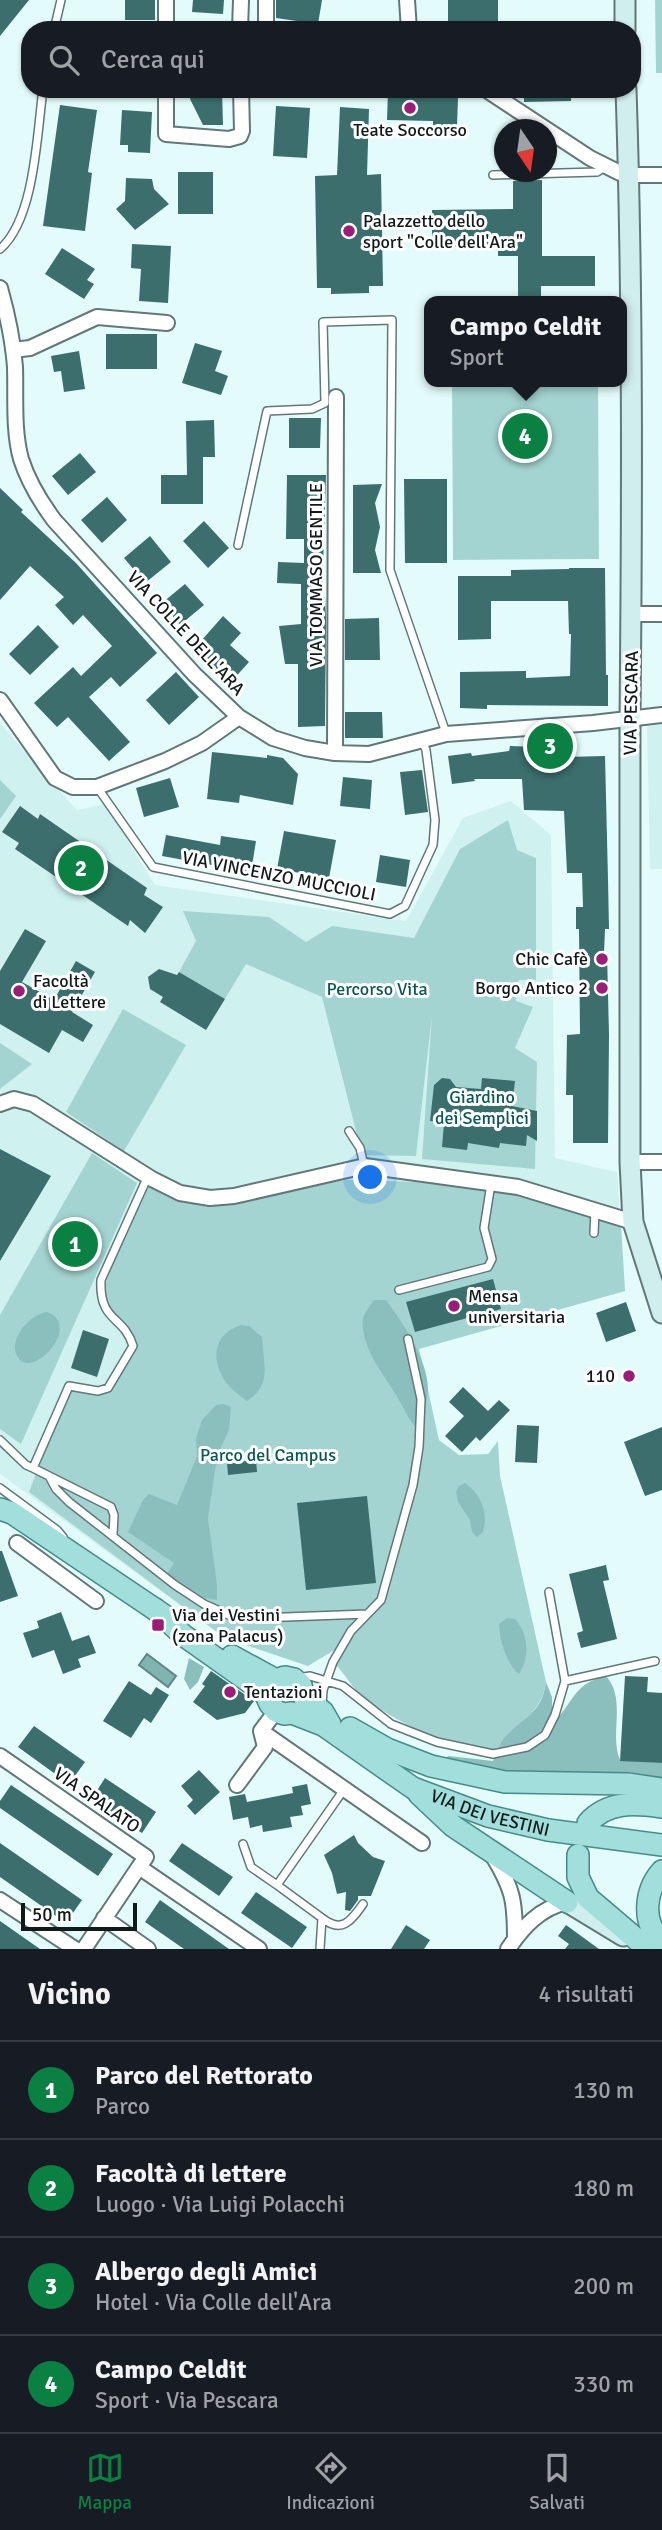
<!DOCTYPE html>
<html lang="it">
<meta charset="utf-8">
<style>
body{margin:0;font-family:Signika,sans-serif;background:#242831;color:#f1f3f6}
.compass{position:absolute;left:494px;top:119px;width:63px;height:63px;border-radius:50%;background:#171b24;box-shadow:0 2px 5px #0004;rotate:167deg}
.scale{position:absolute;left:21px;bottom:18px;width:116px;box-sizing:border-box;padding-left:7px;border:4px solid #111a1a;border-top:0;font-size:19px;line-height:24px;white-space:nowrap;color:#111a1a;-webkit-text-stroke:5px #fff;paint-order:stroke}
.you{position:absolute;left:371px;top:1178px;width:24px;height:24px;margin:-18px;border:5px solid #fff;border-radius:50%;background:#1a73e8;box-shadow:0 0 0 10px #1a73e833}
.badge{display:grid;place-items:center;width:46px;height:46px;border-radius:50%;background:#0b8043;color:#fff;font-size:23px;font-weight:700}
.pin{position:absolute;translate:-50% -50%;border:4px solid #fff;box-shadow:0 2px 7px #0006}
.popup{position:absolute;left:424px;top:296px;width:203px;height:91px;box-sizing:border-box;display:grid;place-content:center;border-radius:14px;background:#171b24;filter:drop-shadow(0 2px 5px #0005);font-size:23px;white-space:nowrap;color:#9ea1a6}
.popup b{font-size:26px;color:#f1f3f6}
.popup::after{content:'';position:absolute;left:50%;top:100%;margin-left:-14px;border:14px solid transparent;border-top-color:#171b24}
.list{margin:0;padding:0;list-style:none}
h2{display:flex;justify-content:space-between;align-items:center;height:91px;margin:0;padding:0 28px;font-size:30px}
h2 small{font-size:23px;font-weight:400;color:#9ea1a6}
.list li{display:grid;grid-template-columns:46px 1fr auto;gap:21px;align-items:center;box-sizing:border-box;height:98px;padding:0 28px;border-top:2px solid #363941}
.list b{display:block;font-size:26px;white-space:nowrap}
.list p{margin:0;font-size:23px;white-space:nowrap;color:#9ea1a6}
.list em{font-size:23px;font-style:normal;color:#9ea1a6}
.icon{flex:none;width:38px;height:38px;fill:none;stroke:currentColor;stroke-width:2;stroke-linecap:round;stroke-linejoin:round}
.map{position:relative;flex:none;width:662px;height:1949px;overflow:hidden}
.search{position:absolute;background:#171b24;box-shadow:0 2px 5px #0004;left:21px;right:21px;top:21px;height:77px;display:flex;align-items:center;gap:18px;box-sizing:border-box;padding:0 24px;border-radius:28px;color:#9ea1a6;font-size:26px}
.sheet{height:483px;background:#171b24}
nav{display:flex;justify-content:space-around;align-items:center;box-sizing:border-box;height:98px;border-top:2px solid #363941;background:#171b24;font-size:19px;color:#9ea1a6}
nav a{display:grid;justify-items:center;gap:4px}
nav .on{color:#0b8043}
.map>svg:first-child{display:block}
.built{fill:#cff2f0}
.green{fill:#a4d4d1}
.forest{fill:#8bbfbd}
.water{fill:#80b4b1;stroke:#5f8684;stroke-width:2}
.building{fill:#3b6e6c}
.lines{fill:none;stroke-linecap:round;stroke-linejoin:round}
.lane-casing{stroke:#617877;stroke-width:10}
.street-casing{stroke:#617877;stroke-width:18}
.secondary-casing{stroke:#617877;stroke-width:23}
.primary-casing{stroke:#468b88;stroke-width:24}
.lane{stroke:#fff;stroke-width:7}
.street{stroke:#fff;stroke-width:14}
.secondary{stroke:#d0eeed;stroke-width:19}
.primary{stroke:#a1dedc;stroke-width:21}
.poi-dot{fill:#991e76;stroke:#fff;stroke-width:2.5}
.labels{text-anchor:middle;stroke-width:6;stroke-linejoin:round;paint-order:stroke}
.poi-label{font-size:18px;fill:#111a1a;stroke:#fff;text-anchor:start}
.street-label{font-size:18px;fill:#111a1a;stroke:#fff}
.park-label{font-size:18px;fill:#0c5856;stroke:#fff}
</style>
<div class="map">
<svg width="662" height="1949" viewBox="0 0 662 1949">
<rect width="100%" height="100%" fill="#e3fcfb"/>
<path class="built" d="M0,723L77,810L105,804L155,885L406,921L463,818L511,801L551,835L555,1158L617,1172L625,1291L419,1348L448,1485L308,1666L225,1638L0,1474Z
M647,723H662V869H650Z"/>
<path class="green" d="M655,0H662V73H656Z
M452,382H598L599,559L453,560Z
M0,780L16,796L0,819Z
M508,820L517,850L536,858V980H519L516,989V1001L533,1007L515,1048L537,1062L535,1169L422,1159L432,1015L416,1156L362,1155L322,997L246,964L225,999L179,972L196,941L183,911L269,917L306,942L332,926L414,938L460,849Z
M123,1009L186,1045L124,1151L66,1112Z
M0,1043L32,1064L0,1089Z
M92,1153L137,1183L21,1444L0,1429V1315Z
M148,1176L180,1193L234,1196L347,1180L491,1184L621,1224L625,1291L419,1349L439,1440L459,1455L488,1454L498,1441L500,1476L546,1682C541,1718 513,1722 497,1750C461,1756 392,1720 363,1697C352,1688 346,1675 335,1664L351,1640L308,1666L225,1638L29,1492L69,1386L108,1388L132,1346L100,1297Z"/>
<path class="forest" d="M374,1300H386C403,1323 429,1361 428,1391C427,1404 421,1416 416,1428C407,1417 403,1406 396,1395C383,1373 360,1347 363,1319C364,1313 370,1306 374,1300Z
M47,1312C82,1325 36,1376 20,1360C4,1344 29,1314 47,1312Z
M241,1325L249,1326L262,1337C263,1364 273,1384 247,1401C239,1395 228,1387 223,1378C210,1355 216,1333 241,1325Z
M224,1404L231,1407L229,1430L221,1447L215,1470L208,1519L217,1584V1600L205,1598L167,1574L174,1563L128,1532L143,1500L149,1494L177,1505L197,1456L196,1438L202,1420L216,1405Z
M465,1483C481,1494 489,1513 483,1532L477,1537L472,1532L470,1520L458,1502L456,1492L459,1486Z
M507,1618L515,1619C529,1634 530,1657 519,1674C507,1665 499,1639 499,1624Z
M189,1658L204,1667L198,1682L190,1690L184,1679Z
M606,1676C627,1700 609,1734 620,1760L662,1763V1783L520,1779L441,1759L449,1756L493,1761C496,1753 500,1742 506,1736C525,1716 542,1713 546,1682L552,1697V1712L557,1719C575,1698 576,1683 606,1676Z"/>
<path class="water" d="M147,1654L176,1676L168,1687L139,1665Z"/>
<path class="building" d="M0,0H29L0,36Z
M125,0H155V20H125Z
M193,0H224L223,14L192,12Z
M276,0H322L317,30H303L304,22L276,18Z
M448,0H498V30H448Z
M190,89H222L223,125H203L190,99Z
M524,89H571V101L524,102Z
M388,90L434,92V97L458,98L457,126H433V121L387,120Z
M60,105L97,110L88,172L92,173L85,231L43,226Z
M276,106L310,108L307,158L273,156Z
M340,107L369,109L367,175L381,174L383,286H369V293L331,294V288H317L315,176L337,175Z
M122,110L152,112L150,153L128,152V145H120Z
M178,172H213V214H178Z
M126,178L152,179L154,189L169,204L135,230L116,209L125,201Z
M542,180V256H595V286H541V301H518V256H498V247H432V210L513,209V181Z
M132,244L171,246L168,303L139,301L141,269L131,268Z
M62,248L95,269L87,280L94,284L84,299L45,274Z
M106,334H157V369H106Z
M195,343L222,351L215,371L228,376L221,395L182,383Z
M79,351L85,389L64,392L61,371L54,372L51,356Z
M289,418H321L320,448H289Z
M214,420L215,457H203V504H161V475H187L186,421Z
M80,453L96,472L68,495L52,476Z
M287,475H326L322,597H325L326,619L325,726L298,727V664H285L279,626L301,624V584L277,583L278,562L304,563V539H286Z
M404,479H447V563H405Z
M382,484L375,503L380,527L375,550L381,573H353V485Z
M0,488L23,510L21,512L76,563L157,653L120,687L111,677L89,697L130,742L109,761L68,717L57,727L34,703L73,667L81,676L112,646L83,615L73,625L55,605L64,597L30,566L0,600Z
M107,497L127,520L102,543L81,520Z
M204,521L229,548L208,568L183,541Z
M150,536L171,562L145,583L124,558Z
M569,568H605L606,675H608V706L487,705V709L460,708V672L526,671V678L570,676L571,634H569L568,601H491V639L458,640V576H511V570L569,569Z
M185,584L204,605L180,625L162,603Z
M223,616L241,633L230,645L249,662L231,682L194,649Z
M379,618L380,660H345V619Z
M38,625L59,647L30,675L9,654Z
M176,672L199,697L169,725L146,700Z
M345,712H382L383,738H345Z
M538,740H564L565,757L605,756L608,879L609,929H605L604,953H607L609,1034L608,1143H573V1095H566L567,1035L580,1034L579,929H576V907H583L582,873H567L564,811L524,810L522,779H474L475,781L452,784L448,756L471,753L472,756L509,751L510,746L538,747Z
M212,752L267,758V755L283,758L298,774L293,805L240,795L239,803L207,799Z
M422,770L428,812L405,815L400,772Z
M343,777L372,780L370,809L340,806Z
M170,778L179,807L144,817L136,788Z
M20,806L38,819L40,814L147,888L144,895L163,907L145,933L130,920L128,926L15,849L19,843L2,832Z
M284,831L336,840L329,878L277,869Z
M166,835L220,845L221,836L256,841L251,872L162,856Z
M380,855L410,860L406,887L376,882Z
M25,929L46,941L22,982L54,1000L76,961L95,972L72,1012L93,1025L83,1042L62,1030L49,1053L0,1024V971Z
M159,969L177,975L179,972L225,999L206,1030L160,1002L163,997L150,989L148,977Z
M442,1078L450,1079L456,1087L481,1089L482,1078L515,1081L512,1106L537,1111V1141L527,1135L526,1146L500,1143L499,1148L468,1143L467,1150L442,1147L444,1123L430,1121L434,1085Z
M0,1149L51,1176L0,1261Z
M493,1279L501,1309L415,1332L406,1302Z
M626,1302L636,1331L606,1342L596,1313Z
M83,1330L109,1339L97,1377L71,1368Z
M463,1387L488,1411L499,1400L510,1410L480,1441L476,1437L462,1452L445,1436L464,1416L449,1402Z
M517,1425L539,1426L537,1463L515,1462Z
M662,1427V1490L645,1496L624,1442Z
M256,1460L257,1472L228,1475L227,1463Z
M367,1496L376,1583L306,1590L297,1503Z
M0,1551H2L18,1596L0,1602Z
M606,1565L609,1580L603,1581L617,1639L581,1648L577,1633L583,1631L569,1574Z
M61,1612L72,1641L89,1635L96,1653L78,1659L81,1667L63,1674L54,1650L32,1658L23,1633L39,1628L37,1621Z
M211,1671L254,1701L245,1713L217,1720L193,1702L205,1686L202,1684Z
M625,1676L648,1677L647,1692L662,1693V1763L620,1761Z
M129,1681L151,1695L156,1687L169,1695L151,1723L144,1718L131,1738L103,1721Z
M34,1726L85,1762L69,1784L18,1747Z
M199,1770L220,1792L195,1815L187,1806L193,1800L181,1786Z
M105,1778L156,1812L142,1833L91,1800Z
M307,1784L311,1804L301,1806L303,1815L290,1817L292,1827L263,1832L262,1825L250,1828L248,1817L233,1820L229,1797L245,1794L247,1802L293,1793L292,1787Z
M11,1785L113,1854L98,1876L0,1808V1801Z
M354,1835L358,1843L373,1857L385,1861L371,1896H358V1900L350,1911L345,1910L346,1892L337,1894L332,1873L324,1855Z
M0,1843L82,1900L66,1923L0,1877Z
M182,1843L233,1877L219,1896L169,1861Z
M256,1892L307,1927L292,1948L241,1913Z
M160,1900L229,1949H184L145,1922Z
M0,1921L40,1949H0Z
M406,1925L430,1940L424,1949H391Z
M566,1925L599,1949H565L569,1944L558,1936Z"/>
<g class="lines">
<g class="lane-casing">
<path id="lane" d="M54,30L61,0
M493,175L597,172L606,166
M0,249C35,219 37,133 43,89
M238,545L267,411L312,409L325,403L323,322L392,320L390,570L446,733
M97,787L153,867L390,914L405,906L433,845L435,820L426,750L422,741
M349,1131L360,1148L368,1183
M594,1233L595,1211
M399,1290L488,1267L492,1259L484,1228L491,1184
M0,1440L26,1465L33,1468L69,1386L98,1391L108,1388L133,1346C124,1315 99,1323 101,1280L148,1176
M33,1468L111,1507L114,1515L113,1535
M49,1476L56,1489L69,1502L175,1585L204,1604L231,1616L259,1618L367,1614
M0,1488L57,1530L63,1537
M298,1678L310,1676L343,1686L391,1724L437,1742L493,1754L527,1747L545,1735L555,1715L565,1681L549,1592
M565,1681L655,1661
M322,1705L323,1690L333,1662L351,1631L381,1600L413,1485L419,1447L421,1399L408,1339
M243,1844L251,1867L277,1885
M322,1918C342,1934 351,1921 363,1904
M320,1949L322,1918L277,1885L345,1788"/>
</g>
<g class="street-casing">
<path id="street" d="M166,0V30
M407,0L409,30
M240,30L241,0
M266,30V0
M166,89V134L229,139L240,136L242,131L241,89
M485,89L590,158L620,173L629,175H662
M0,288C7,313 13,340 15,367C16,397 13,430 21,459C28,481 40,501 54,520L194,674L239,717L273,738L305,748L335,753L369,754L446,734L593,723L662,715
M13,350L30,348L97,317L167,323
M633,614H662
M0,700L55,778L73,787H97L165,761L202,743L239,717
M335,753L336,397
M0,1104L14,1099L33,1104L152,1179L180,1193L210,1198L234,1196L365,1166L518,1187L633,1222
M630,1162H662
M17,1543L96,1601
M276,1711L261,1731L422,1843
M0,1756L146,1857L139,1867L259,1949
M237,1785L265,1747L261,1731
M493,1856C513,1889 515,1901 515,1939
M0,1900L75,1949
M104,1918L148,1949
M84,1949L139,1867
M508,1949C523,1927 540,1908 567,1902"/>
</g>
<g class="secondary-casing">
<path id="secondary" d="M625,30V0
M626,89C633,299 632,510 630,720C629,867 630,1014 630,1162L633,1222L662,1313
M567,1902L623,1936"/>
</g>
<g class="primary-casing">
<g id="primary">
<path d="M0,1509L12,1513L165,1616"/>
<path id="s1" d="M155,1609L183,1635L265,1693L270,1704L276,1711L284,1714L292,1713L323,1725L413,1788L488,1816L548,1830L662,1845"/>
<path d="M232,1656L276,1680L285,1677L294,1679L301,1685L304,1697L323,1712L330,1724"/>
<path d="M350,1728L387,1749L431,1766L505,1782L628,1784L662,1789"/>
<path d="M419,1794L453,1826L567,1902"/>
<path d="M588,1823C608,1801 634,1803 662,1807"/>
<path d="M578,1855V1877L588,1898L648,1949"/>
<path d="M662,1871C645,1890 641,1923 662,1941"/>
</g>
</g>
<use href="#lane" class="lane"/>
<use href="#street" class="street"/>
<use href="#secondary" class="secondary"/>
<use href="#primary" class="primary"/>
</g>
<g class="poi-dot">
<circle cx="410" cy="108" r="7"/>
<circle cx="349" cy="231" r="7"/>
<circle cx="602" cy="959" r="7"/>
<circle cx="602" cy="988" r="7"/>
<circle cx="19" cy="991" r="7"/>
<circle cx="454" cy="1306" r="7"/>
<circle cx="629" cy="1376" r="7"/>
<rect x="151" y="1618" width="14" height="14" rx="3.5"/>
<circle cx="230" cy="1692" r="7"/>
</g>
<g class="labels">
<g class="poi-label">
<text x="410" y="136" text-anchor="middle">Teate Soccorso</text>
<text x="363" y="227">Palazzetto dello<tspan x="363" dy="21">sport "Colle dell'Ara"</tspan></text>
<text x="588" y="965" text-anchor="end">Chic Cafè</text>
<text x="33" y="987">Facoltà<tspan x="33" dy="21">di Lettere</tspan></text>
<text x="588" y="994" text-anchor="end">Borgo Antico 2</text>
<text x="468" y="1302">Mensa<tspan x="468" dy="21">universitaria</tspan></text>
<text x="615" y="1382" text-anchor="end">110</text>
<text x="172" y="1621">Via dei Vestini<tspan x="172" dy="21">(zona Palacus)</tspan></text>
<text x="244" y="1698">Tentazioni</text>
</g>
<g class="street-label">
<text transform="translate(316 575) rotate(-90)" y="6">VIA TOMMASO GENTILE</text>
<text transform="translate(186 633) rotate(47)" y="6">VIA COLLE DELL'ARA</text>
<text transform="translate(631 703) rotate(-89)" y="6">VIA PESCARA</text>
<text transform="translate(279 876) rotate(11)" y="6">VIA VINCENZO MUCCIOLI</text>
<text transform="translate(97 1800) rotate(35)" y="6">VIA SPALATO</text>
<text dy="6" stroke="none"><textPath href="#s1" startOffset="401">VIA DEI VESTINI</textPath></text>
</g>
<g class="park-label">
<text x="377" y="995">Percorso Vita</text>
<text x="482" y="1103">Giardino<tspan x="482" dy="21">dei Semplici</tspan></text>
<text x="268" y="1461">Parco del Campus</text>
</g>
</g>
</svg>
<svg class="compass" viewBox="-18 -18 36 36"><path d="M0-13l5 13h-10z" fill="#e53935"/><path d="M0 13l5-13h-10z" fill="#9ea1a6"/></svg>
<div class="scale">50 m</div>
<div class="you"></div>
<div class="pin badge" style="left:75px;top:1244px">1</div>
<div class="pin badge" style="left:81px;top:868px">2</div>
<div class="pin badge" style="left:550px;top:746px">3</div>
<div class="pin badge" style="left:525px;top:436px">4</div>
<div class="popup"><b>Campo Celdit</b>Sport</div>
<div class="search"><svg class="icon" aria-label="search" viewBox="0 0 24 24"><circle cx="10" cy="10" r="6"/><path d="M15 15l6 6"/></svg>Cerca qui</div>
</div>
<section class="sheet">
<h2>Vicino<small>4 risultati</small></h2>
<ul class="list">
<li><span class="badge">1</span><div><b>Parco del Rettorato</b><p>Parco</p></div><em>130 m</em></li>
<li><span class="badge">2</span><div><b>Facoltà di lettere</b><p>Luogo · Via Luigi Polacchi</p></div><em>180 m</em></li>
<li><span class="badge">3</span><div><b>Albergo degli Amici</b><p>Hotel · Via Colle dell'Ara</p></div><em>200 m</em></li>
<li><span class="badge">4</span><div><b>Campo Celdit</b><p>Sport · Via Pescara</p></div><em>330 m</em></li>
</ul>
</section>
<nav>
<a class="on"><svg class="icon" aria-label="map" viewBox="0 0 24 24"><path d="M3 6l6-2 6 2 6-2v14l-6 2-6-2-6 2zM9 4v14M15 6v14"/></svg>Mappa</a>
<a><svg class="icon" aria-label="directions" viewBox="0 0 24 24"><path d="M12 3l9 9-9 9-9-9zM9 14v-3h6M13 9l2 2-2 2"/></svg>Indicazioni</a>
<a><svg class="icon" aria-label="saved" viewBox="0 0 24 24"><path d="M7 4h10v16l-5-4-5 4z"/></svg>Salvati</a>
</nav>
